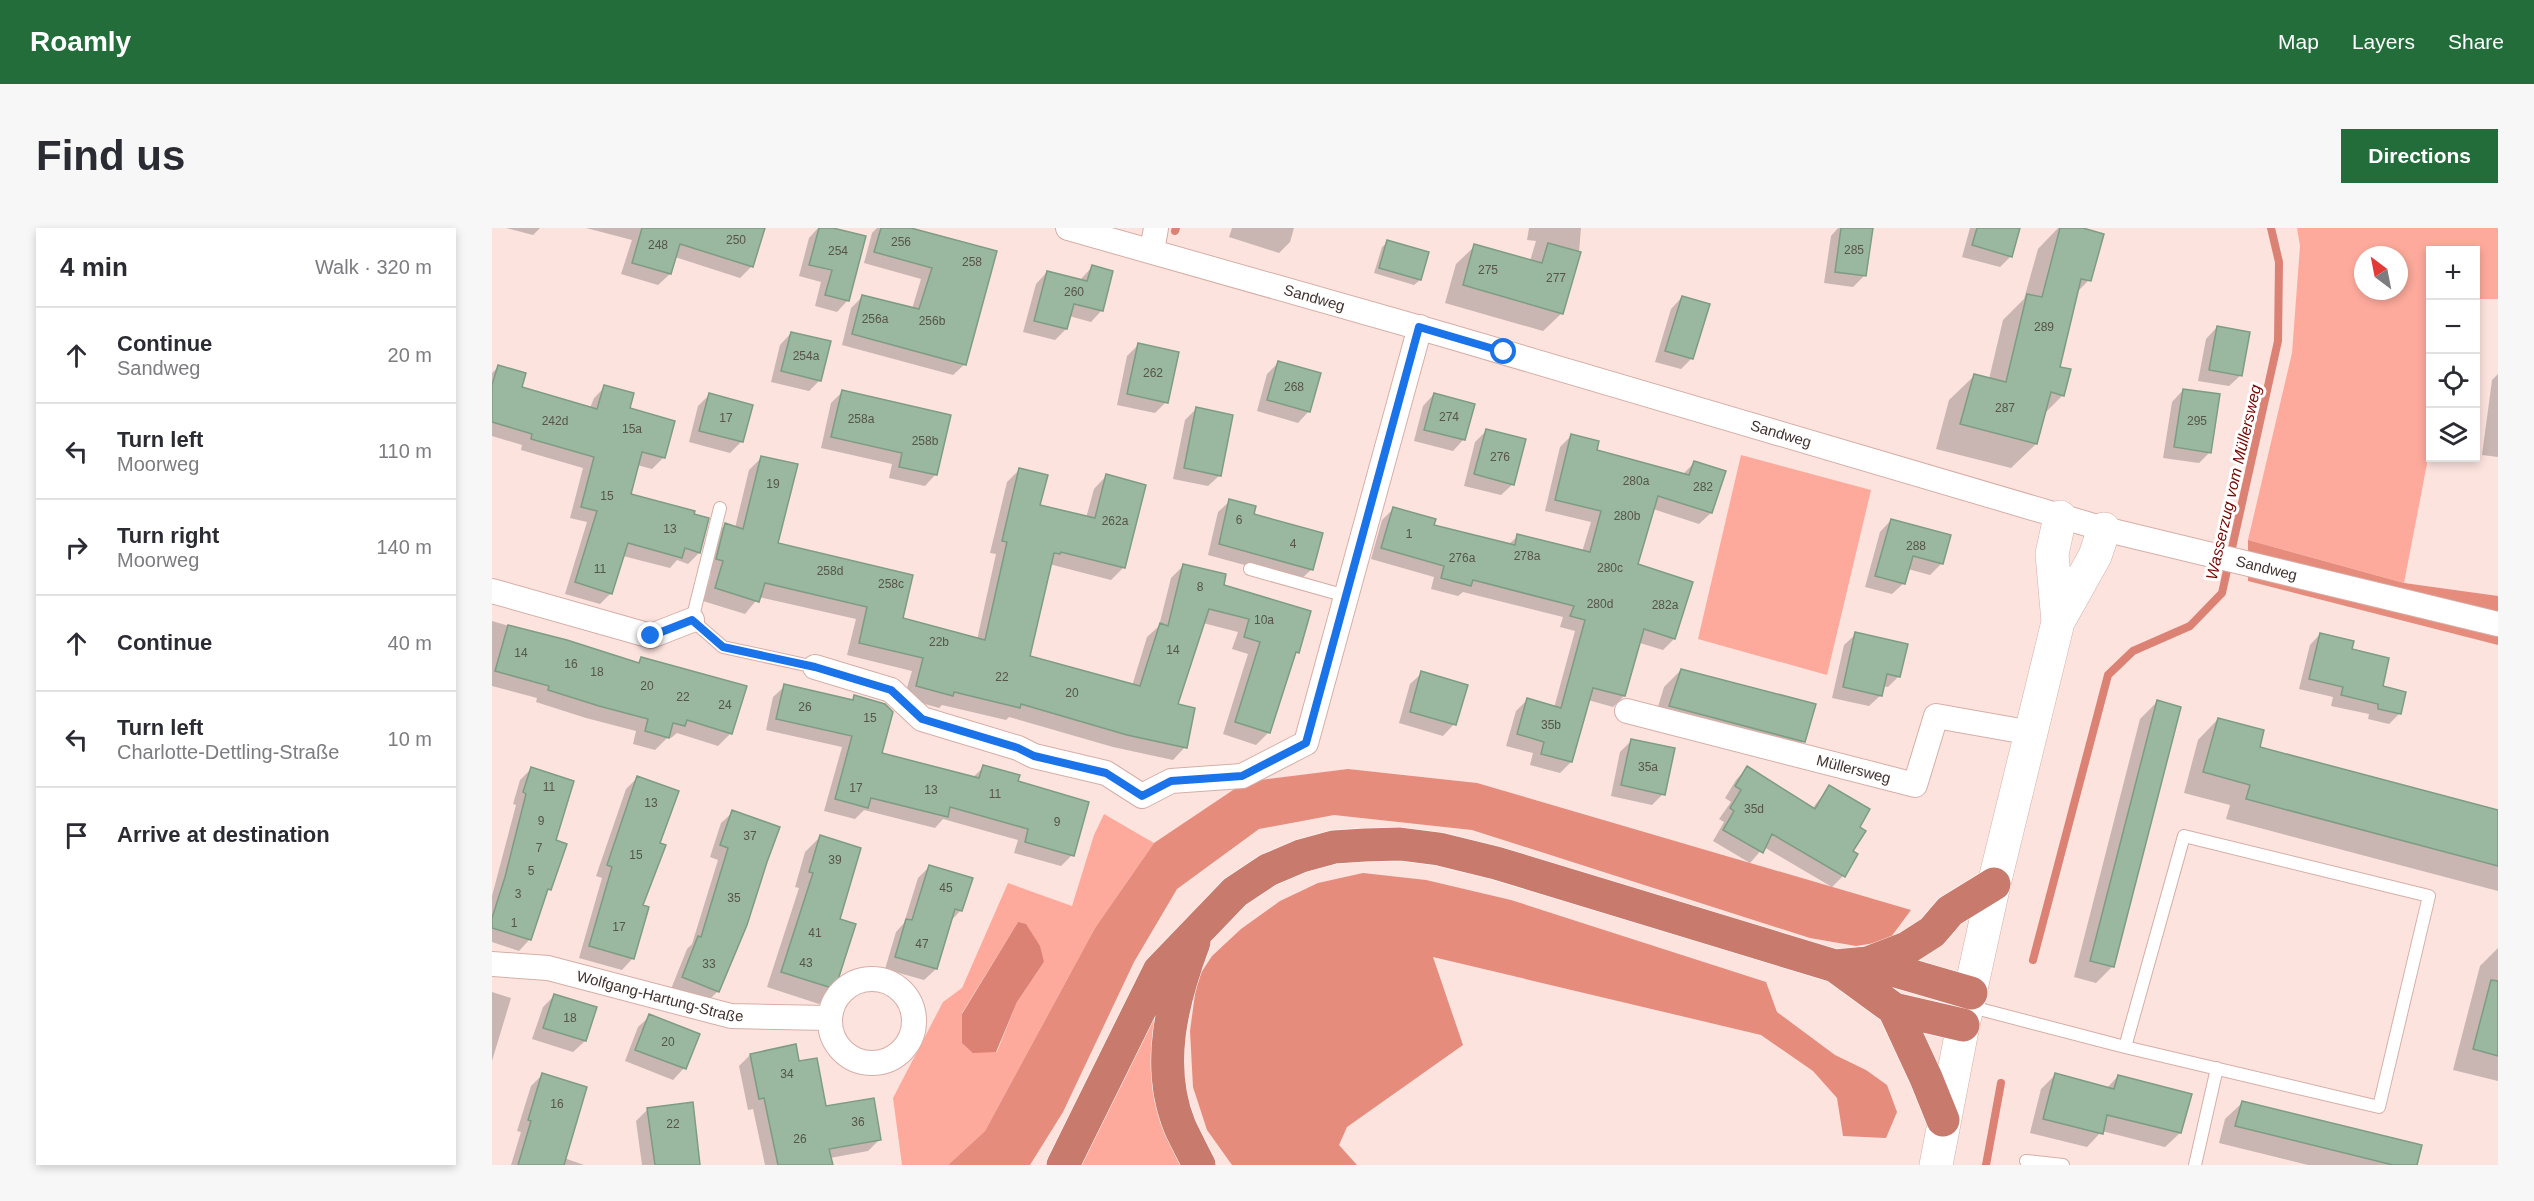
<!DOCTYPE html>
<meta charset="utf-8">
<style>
body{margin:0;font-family:Helvetica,sans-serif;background:#f7f7f7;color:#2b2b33}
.controls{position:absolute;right:18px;top:18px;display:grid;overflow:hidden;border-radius:0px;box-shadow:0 3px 9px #0003}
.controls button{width:54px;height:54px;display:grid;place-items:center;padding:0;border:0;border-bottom:2px solid #e1e1e2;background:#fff;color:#2b2b33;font:30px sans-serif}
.compass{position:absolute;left:1862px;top:18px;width:54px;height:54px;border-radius:50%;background:#fff;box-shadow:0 3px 9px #0003;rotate:328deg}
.stop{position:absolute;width:18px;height:18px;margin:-14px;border:4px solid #1a73e8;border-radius:50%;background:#fff}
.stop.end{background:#1a73e8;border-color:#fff;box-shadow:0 2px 6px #0008}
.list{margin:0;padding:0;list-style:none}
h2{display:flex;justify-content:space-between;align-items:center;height:78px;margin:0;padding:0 24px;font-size:26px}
h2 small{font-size:20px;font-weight:400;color:#7c7c81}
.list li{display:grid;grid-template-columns:39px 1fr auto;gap:18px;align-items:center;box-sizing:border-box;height:96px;padding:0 24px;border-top:2px solid #e1e1e2}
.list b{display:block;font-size:22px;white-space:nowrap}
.list p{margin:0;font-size:20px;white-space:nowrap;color:#7c7c81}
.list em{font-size:20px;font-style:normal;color:#7c7c81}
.icon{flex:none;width:33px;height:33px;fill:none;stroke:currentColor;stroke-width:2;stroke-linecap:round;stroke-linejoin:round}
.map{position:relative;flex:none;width:2006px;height:937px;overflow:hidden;border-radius:0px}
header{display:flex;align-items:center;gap:36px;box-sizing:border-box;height:84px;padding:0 30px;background:#236d3a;color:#fff}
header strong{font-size:28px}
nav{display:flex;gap:33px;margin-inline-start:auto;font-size:21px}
.intro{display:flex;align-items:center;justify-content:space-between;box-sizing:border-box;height:144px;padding:0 36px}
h1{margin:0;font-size:42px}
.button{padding:15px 27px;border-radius:0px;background:#236d3a;color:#fff;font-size:21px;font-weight:700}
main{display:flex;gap:36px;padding:0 36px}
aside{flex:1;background:#fff;border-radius:0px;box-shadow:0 3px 9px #0003}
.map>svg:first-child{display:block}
.green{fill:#fdaa9c;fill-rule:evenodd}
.forest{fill:#e58c7d}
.water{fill:#db8274}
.shadow{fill:#0003}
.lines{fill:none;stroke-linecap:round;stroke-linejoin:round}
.stream{stroke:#db8274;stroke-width:8}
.building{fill:#99b89f;stroke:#7e9c83;stroke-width:1.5}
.lane-casing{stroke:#d7aea7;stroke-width:14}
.street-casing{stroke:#d7aea7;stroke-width:26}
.secondary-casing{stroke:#d7aea7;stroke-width:34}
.highway-casing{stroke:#fff;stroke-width:34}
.lane{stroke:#fff;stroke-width:12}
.street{stroke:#fff;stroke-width:24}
.secondary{stroke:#fff;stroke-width:33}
.highway{stroke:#c87a6d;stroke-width:33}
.route{stroke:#1a73e8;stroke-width:8}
.labels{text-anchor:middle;stroke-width:6;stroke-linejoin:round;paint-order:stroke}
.number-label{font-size:12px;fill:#58544b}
.street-label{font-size:15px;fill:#42322f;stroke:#fff}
.water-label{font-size:16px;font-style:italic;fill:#770902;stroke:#fff}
</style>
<header>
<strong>Roamly</strong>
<nav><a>Map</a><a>Layers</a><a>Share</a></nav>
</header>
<div class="intro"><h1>Find us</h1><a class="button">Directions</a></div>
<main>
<aside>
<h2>4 min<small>Walk · 320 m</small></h2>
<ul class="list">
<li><svg class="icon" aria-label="ahead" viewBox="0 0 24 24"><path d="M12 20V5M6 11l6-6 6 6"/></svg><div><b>Continue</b><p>Sandweg</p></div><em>20 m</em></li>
<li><svg class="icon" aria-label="left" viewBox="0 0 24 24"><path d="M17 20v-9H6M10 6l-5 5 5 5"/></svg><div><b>Turn left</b><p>Moorweg</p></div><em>110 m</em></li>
<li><svg class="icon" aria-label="right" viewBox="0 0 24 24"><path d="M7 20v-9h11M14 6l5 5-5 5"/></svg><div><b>Turn right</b><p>Moorweg</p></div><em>140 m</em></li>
<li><svg class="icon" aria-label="ahead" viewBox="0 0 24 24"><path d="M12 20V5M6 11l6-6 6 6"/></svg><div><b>Continue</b></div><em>40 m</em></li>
<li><svg class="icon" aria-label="left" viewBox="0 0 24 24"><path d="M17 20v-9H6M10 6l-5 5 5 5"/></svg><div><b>Turn left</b><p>Charlotte-Dettling-Straße</p></div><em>10 m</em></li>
<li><svg class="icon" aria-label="arrive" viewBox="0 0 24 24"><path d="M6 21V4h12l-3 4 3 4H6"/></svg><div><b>Arrive at destination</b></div></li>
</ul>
</aside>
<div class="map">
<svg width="2006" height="937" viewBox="0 0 2006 937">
<rect width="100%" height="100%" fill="#fce3de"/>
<path class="green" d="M1805,0H2006V71H1984V22H1938V220L1912,355L1756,312L1800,125L1808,18ZM1871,27H1907V63H1871Z
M1249,227L1379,262L1335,447L1206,411Z
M612,586L662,615L603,700L493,903L456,937H410L401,870L451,774L470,760L516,655L580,678L602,607ZM526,694L552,734L525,774L505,824L470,815V785Z
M668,766L694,937H578Z"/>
<path class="forest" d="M1756,312L1912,355L2006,368V417L1756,353Z
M856,541L985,555L1419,682L1396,713L1364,718L1318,710L980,602L842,587L767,601L685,661L642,734L571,884L538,937H456L493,903L603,700L662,615L753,554Z
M871,645L934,652L1019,672L1274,754L1285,784L1343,827L1374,842L1395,857L1405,884L1394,910L1351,908L1345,870L1321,843L1269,807L941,729L971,817L855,899L847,917L865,937H740L715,902L701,859L698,803L705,751L720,728L749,701L788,673L826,655Z"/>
<path class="water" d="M526,694L534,696L548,718L552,734L525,774L504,824L481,825L470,815V786Z"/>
<path class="shadow" d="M14,0H48L41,7Z
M94,0H272L260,38L248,50L183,29L178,46L166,57L129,46L140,12Z
M326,0H335L356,72L345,84L323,78L329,54L307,48L317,10Z
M385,0H414L503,25L473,136L461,147L350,117L359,80L371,68L420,81L429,51L372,35L380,5Z
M740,0H802L798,14L787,25L737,9Z
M1037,0H1089L1087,24L1070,85L1051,103L953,75L964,36L983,18L1038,33L1044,13L1035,12Z
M1346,0H1379L1372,48L1361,59L1332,55L1339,8Z
M1478,0H1527L1519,28L1508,39L1470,29Z
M1566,0H1585L1597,52L1584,65L1566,140L1571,167L1552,186L1544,216L1519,240L1444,221L1457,172L1482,148L1497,151L1511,92L1532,71L1546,21Z
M896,14L936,25L928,52L922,57L882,45L890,19Z
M600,39L610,82L599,94L577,88L574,101L563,112L531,104L544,56L555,44L588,52Z
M1190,69L1200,130L1189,141L1163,134L1179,81Z
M1725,99L1749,147L1737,158L1706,153L1714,111Z
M299,105L328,152L317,163L279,154L288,117Z
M646,117L674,174L663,185L625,177L635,128Z
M786,135L817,183L806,195L765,183L775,146Z
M6,139L28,160L98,180L102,170L113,159L136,181L182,194L171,230L160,241L145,237L137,267L215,291L207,325L196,336L185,332L178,340L131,328L119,365L108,376L73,366L95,294L78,290L91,240L29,222L30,217L0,208V145Z
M2006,146V229L1990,227L2000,152Z
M1691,162L1718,224L1707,235L1671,230L1680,174Z
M350,164L444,246L433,258L397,250L400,236L329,220L339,175Z
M942,166L972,211L961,223L922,213L931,178Z
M217,167L250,213L238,225L197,214L206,178Z
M704,181L728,247L716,258L681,251L693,192Z
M994,203L1021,256L1009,267L972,258L983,214Z
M1079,208L1103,223L1191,246L1203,234L1219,285L1207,296L1161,281L1144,337L1182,411L1171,422L1148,415L1132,468L1121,479L1096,472L1079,534L1068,545L1038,537L1041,525L1014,518L1024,483L1035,472L1062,480L1083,403L1068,399L1071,389L971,364L966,368L939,361L942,349L879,331L890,292L901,281L940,298L1016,317L1026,308L1090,324L1099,294L1053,283L1068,219Z
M270,229L284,316L409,391L485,412L504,326L498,325L515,254L528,241L546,278L594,290L602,261L614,248L652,258L631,340L619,352L557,336L536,429L640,458L655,409L667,398L679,350L692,337L730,358L817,384L777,504L764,517L731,506L756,426L740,421L746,404L711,395L684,477L693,519L681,532L621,519L517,489L514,492L450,477L447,480L412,470L420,443L355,427L364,391L267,369L253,386L211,373L219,346L212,343L221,309L233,297L243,300L257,242Z
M738,273L761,287L820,341L808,352L716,327L726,284Z
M1399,292L1450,335L1438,347L1416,341L1412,355L1400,366L1373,359L1388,304Z
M0,393L145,436L149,431L239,505L226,518L185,505L179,510L176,509L163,522L141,516L144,503L94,490L44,474L45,470L0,458Z
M1364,406L1407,448L1396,459L1391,458L1389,467L1377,478L1340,470L1352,417Z
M1828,406L1858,422L1908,485L1897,496L1876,491L1877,486L1839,478L1841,469L1807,461L1818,417Z
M1189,442L1312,513L1295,530L1161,495L1172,459Z
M930,445L962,496L951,508L907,495L918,456Z
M293,458L359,473L363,469L388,526L480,550L492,539L524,554L580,627L569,638L522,625L526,612L451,591L443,600L372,582L363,591L332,583L350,519L274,502L281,469Z
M1665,474L1621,738L1604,755L1582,749L1648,491Z
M1726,491L1766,520L2006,584V663L1734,591L1738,577L1692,565L1706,512Z
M1140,512L1171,566L1160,577L1119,568L1128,524Z
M1255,540L1320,581L1337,559L1366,599L1351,648L1340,659L1272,619L1258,635L1221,613L1232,594L1227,591L1239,574L1233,570L1244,552Z
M39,541L62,613L73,617L57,661L53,666L38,711L27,723L0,714V668L24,577L21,576L28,552Z
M145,550L166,616L149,678L141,730L130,742L87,730L110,650L104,648L134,561Z
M241,584L226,763L215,774L179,761L195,721L200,716L226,632L218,629L229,595Z
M328,609L342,760L327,776L275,759L307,660L303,659L313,624Z
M438,638L469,682L458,694L444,741L432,752L393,741L404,704L412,695L426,650Z
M2006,720V853L1961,842L1988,738Z
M0,764L19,770L0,833Z
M62,768L103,780L93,813L81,824L40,811L51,779Z
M158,788L206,806L192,840L181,852L133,833L146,799Z
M258,827L306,835L333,880L387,912L376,923L338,930L339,937H273L261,881L256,882L247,838Z
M50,847L72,930L92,937H19L29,904L25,903L39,858Z
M1563,847L1615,860L1626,848L1688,905L1673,919L1610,903L1595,919L1538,905L1549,861Z
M1750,875L1924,937H1816L1727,915L1733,891Z
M156,881L207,937H150L144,893Z"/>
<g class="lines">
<path class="stream" d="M683,3L684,0
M1541,732L1616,447L1641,423L1698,398L1730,365L1786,113L1787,34L1779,0
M1494,937L1509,855"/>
</g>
<path class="building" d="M150,0H273L261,39L188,16L179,46L140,35Z
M327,0H341L374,8L357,73L333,67L340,42L317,37Z
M389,0H419L505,23L474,137L360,106L370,67L427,81L440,40L382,24Z
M1349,0H1381L1374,48L1343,44Z
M1485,0H1528L1520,29L1480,17Z
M1568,0H1591L1612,6L1599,53L1589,51L1568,139L1579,141L1572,168L1559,164L1545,216L1468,196L1482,146L1514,154L1535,66L1550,69Z
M895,12L937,24L929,52L887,40Z
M1056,15L1089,24L1071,86L971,57L982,16L1050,35Z
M600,37L621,43L611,83L582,76L575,101L542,93L555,43L595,53Z
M1190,68L1218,76L1201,131L1173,123Z
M1725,98L1758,104L1750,148L1717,142Z
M299,104L339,113L329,153L289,143Z
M646,115L687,124L676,175L635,166Z
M786,133L829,145L818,184L775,172Z
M6,137L34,145L30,159L105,181L112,157L142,165L138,180L183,193L173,230L150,224L139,266L203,283L202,286L217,290L208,325L193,320L190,330L136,315L120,366L83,354L105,283L89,279L102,229L39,211L40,206L0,194V157Z
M1691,161L1728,166L1719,225L1682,219Z
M350,162L459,187L445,247L407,239L410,225L339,209Z
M217,165L261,177L251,214L207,203Z
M942,165L983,176L973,212L932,202Z
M704,179L741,187L729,248L692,240Z
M994,201L1034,211L1022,257L982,246Z
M1079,206L1107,213L1105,222L1197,247L1202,233L1234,243L1220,285L1166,268L1146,336L1201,354L1183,411L1152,401L1133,468L1101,460L1080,534L1049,526L1052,514L1025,506L1035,470L1069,480L1093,392L1078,388L1082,378L981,352L979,358L949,350L952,338L889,320L901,279L944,291L942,297L1023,317L1025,306L1098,324L1109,283L1063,272Z
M269,228L306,236L286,315L421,347L411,390L493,412L515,314L510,313L527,240L556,247L548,277L603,290L614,246L654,257L633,340L569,324L568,326L562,325L538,428L648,458L668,395L676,398L691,336L734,346L732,357L819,383L807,425L804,424L778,505L743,494L768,414L752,409L757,391L717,381L686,476L703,480L695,520L635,507L529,476L528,480L462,464L461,468L424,458L431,430L367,415L375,379L273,355L267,374L223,360L231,333L224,331L233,295L251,301Z
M737,271L764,278L762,286L831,305L821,342L727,316Z
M1399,291L1459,307L1451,336L1421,328L1413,356L1383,348Z
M16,397L75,412L147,435L149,429L255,458L240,506L195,492L193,498L181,495L177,510L153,503L156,491L107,478L56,462L57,458L3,443Z
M1363,404L1416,416L1408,449L1395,446L1390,468L1351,459Z
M1828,405L1862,413L1860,421L1897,430L1891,458L1914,464L1909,486L1886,481V476L1849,467L1851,459L1817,451Z
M1189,441L1324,476L1313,514L1177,478Z
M929,443L976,457L964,497L918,484Z
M292,456L361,472L362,467L393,476L401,484L390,525L487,550L491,537L528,547L526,553L597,574L582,628L533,614L536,601L458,579L456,589L379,570L376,580L343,571L360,508L284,491Z
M1665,472L1689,479L1622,739L1598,733Z
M1726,490L1772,502L1768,519L2006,582V638L1754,571L1758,557L1711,544Z
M1139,511L1183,520L1173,567L1129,557Z
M1255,538L1323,581L1337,557L1378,581L1368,599L1374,603L1361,623L1366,626L1353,649L1280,606L1271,625L1231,602L1242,583L1238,580L1249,562L1243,558Z
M39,539L82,553L64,612L75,616L59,662L56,661L39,712L0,700V690L13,649L34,566L31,564Z
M145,548L187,563L168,615L174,617L151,677L157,679L142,731L97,718L120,639L115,637Z
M240,582L288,599L275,634L255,697L227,764L190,749L206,708L209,709L236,620L228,617Z
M328,607L369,620L348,691L364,696L343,761L289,744L321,645L317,644Z
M437,637L481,650L470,683L463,681L445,741L403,729L414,691L420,692Z
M1999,752L2006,753V828L1981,821Z
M62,766L105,779L94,813L51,800Z
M157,786L208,806L194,841L143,822Z
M304,816L307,833L325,830L334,878L382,870L389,912L337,921L341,937H286L272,870L267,871L258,826Z
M50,845L95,859L72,937H26L39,893L36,892Z
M1563,845L1622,861L1626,847L1700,866L1689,905L1615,887L1611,906L1551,891Z
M1750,873L1930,917L1925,937H1901L1743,898Z
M201,874L208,937H163L155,880Z"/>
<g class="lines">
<g class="lane-casing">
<path id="lane" d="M228,280L200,392L231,419L323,439
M758,341L854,368
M1476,778L1633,819L1887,879L1937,668L1692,608L1633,819
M1534,933L1571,937
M1703,937L1725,840"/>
</g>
<g class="street-casing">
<g id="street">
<path id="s1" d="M576,0L953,107L1612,301L2006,396"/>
<path d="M660,23L664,0"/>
<path d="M0,363L159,408L200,392"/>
<path d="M323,439L399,462L430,491L526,520L542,528L614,545L650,568L679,553L750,548L814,515L928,99"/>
<path id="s2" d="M1135,483L1423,557L1444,488L1540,505"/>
<path id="s3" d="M0,736L56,740L239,788L337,790"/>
<circle cx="380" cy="793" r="42"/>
</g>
</g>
<g class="secondary-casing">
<path id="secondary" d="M1566,394L1560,326L1568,289
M1444,937L1471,797L1502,656L1566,394L1603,328L1612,301"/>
</g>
<g class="highway-casing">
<path id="highway" d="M702,714C680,773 663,838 688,899C694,912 701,925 707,937
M1376,735L1479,765
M1343,738L1376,735L1415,720L1440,704L1458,683L1502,656
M1402,781L1471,797
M571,937L667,743L743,664L776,642L809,628L842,619L873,617L908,616L947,621L1004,635L1343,738L1402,781L1434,850L1451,892"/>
</g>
<use href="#lane" class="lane"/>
<use href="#street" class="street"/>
<use href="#secondary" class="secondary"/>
<use href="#highway" class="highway"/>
</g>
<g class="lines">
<path class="route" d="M159,408L200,392L231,419L323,439L399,462L430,491L526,520L542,528L614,545L650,568L679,553L750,548L814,515L927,99L1012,124"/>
</g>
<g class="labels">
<g class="number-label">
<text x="244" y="16">250</text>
<text x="409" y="18">256</text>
<text x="166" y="21">248</text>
<text x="1362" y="26">285</text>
<text x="346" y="27">254</text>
<text x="480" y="38">258</text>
<text x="996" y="46">275</text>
<text x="1064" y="54">277</text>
<text x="582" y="68">260</text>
<text x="383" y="95">256a</text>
<text x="440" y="97">256b</text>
<text x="1552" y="103">289</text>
<text x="314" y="132">254a</text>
<text x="661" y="149">262</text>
<text x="802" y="163">268</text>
<text x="1513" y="184">287</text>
<text x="957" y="193">274</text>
<text x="234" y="194">17</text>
<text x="369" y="195">258a</text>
<text x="63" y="197">242d</text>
<text x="1705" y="197">295</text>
<text x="140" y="205">15a</text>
<text x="433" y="217">258b</text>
<text x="1008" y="233">276</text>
<text x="1144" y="257">280a</text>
<text x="281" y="260">19</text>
<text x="1211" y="263">282</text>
<text x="115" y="272">15</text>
<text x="1135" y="292">280b</text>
<text x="747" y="296">6</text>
<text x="623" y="297">262a</text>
<text x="178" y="305">13</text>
<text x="917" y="310">1</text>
<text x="801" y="320">4</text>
<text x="1424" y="322">288</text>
<text x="1035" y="332">278a</text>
<text x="970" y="334">276a</text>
<text x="1118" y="344">280c</text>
<text x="108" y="345">11</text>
<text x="338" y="347">258d</text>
<text x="399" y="360">258c</text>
<text x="708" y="363">8</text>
<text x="1108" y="380">280d</text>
<text x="1173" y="381">282a</text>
<text x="772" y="396">10a</text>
<text x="447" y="418">22b</text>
<text x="681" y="426">14</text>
<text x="29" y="429">14</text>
<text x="79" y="440">16</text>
<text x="105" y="448">18</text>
<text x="510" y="453">22</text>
<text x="155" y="462">20</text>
<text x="580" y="469">20</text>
<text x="191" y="473">22</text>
<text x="233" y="481">24</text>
<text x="313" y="483">26</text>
<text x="378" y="494">15</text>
<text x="1059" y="501">35b</text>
<text x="1156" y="543">35a</text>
<text x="57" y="563">11</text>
<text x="364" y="564">17</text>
<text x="439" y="566">13</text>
<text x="503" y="570">11</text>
<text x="159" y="579">13</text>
<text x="1262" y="585">35d</text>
<text x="49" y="597">9</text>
<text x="565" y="598">9</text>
<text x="258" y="612">37</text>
<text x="47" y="624">7</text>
<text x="144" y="631">15</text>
<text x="343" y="636">39</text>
<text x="39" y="647">5</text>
<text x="454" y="664">45</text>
<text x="26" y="670">3</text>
<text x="242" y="674">35</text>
<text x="22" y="699">1</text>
<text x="127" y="703">17</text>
<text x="323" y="709">41</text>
<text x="430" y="720">47</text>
<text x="314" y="739">43</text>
<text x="217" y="740">33</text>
<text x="78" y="794">18</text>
<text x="176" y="818">20</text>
<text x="295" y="850">34</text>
<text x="65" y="880">16</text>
<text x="366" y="898">36</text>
<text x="181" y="900">22</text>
<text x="308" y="915">26</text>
</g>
<g class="street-label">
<text dy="5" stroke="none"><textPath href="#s1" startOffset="256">Sandweg</textPath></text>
<text dy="5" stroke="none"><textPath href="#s1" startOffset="742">Sandweg</textPath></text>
<text dy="5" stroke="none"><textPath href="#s1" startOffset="1246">Sandweg</textPath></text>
<text dy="5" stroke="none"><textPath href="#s2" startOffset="234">Müllersweg</textPath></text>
<text dy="5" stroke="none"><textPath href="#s3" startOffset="172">Wolfgang-Hartung-Straße</textPath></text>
</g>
<g class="water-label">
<text transform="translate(1741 254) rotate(-77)" y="6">Wasserzug vom Müllersweg</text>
</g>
</g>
</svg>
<div class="controls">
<button>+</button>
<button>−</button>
<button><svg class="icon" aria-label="locate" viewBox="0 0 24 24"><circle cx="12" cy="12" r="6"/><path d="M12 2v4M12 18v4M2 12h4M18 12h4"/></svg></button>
<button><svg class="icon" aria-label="layers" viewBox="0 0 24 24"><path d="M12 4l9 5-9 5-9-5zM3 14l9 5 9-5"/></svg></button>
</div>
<svg class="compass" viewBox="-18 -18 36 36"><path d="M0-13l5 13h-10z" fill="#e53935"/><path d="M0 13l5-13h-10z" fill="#7c7c81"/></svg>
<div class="stop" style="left:1012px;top:124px"></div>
<div class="stop end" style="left:159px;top:408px"></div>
</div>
</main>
